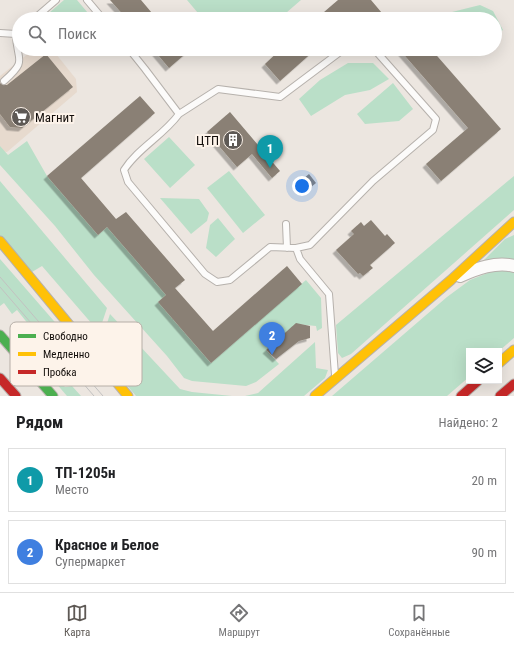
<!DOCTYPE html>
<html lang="ru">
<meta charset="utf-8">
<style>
body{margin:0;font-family:"Roboto Condensed",sans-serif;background:#f2f2f2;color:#202124}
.controls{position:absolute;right:12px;bottom:12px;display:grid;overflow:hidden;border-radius:0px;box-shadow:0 4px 16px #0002}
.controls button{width:36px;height:36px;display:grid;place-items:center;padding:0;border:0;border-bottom:1px solid #e0e0e0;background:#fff;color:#202124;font:20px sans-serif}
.you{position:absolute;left:302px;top:186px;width:14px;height:14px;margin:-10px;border:3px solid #fff;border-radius:50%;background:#1a73e8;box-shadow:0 0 0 6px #1a73e833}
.badge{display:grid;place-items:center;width:26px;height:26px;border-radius:50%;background:#5e5955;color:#fff;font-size:13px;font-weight:700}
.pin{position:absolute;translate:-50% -33px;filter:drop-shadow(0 1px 2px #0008)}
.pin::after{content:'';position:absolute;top:21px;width:14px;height:12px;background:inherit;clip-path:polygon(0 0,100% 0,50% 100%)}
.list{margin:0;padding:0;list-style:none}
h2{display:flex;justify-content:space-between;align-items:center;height:52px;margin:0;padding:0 16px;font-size:17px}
h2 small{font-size:13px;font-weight:400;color:#757577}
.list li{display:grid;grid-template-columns:26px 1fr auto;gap:12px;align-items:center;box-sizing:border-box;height:64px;margin:0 8px 8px;padding:0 8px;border:1px solid #e0e0e0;border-radius:0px}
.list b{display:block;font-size:15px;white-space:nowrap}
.list p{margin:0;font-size:13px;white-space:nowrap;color:#757577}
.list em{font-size:13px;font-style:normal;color:#757577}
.icon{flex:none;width:22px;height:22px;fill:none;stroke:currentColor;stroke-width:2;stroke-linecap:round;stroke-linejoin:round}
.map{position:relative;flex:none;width:514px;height:396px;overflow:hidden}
.search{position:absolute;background:#fff;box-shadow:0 4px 16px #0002;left:12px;right:12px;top:12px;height:44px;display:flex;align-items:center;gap:10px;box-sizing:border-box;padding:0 14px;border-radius:22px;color:#757577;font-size:15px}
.sheet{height:196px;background:#fff}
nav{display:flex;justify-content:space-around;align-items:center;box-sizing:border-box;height:56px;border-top:1px solid #e0e0e0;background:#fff;font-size:11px;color:#757577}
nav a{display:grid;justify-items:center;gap:2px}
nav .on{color:#5e5955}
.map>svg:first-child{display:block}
.built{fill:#e7dace}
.green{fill:#badfc8}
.building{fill:#8a8075;filter:url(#shadow)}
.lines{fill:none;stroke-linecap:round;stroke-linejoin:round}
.lane-casing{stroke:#b6b1ac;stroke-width:8}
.street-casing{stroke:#b6b1ac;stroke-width:14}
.fast-casing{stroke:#b6b1ac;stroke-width:11}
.slow-casing{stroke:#b6b1ac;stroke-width:11}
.jam-casing{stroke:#b6b1ac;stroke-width:11}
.lane{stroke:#fcfbfa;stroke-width:6}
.street{stroke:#fcfbfa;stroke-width:12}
.fast{stroke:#4caf50;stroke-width:9}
.slow{stroke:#ffc107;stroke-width:9}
.jam{stroke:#c62828;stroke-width:9}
.tram{stroke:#c2c1c0;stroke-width:1}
.labels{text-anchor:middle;stroke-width:4;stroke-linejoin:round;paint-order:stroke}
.poi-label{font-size:13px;fill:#120d0a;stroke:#fdf3ea;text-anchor:start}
.key{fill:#fdf3ea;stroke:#b6aea7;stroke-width:1}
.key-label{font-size:11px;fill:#120d0a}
</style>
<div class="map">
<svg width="514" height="396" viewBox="0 0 514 396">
<defs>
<filter id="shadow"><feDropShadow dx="-3.5" dy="3.5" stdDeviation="0" flood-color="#0004"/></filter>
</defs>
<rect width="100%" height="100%" fill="#ece6e0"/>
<path class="built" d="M34,49H52L76,79L77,92L7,152L0,151V76Z"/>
<path class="green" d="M64,0H77L93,19H42Z
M187,0H301L279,19H203Z
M480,5L493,11L503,30L495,35V19H445L452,12Z
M348,63H373L389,79L370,90L345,95L311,116L299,99L320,80Z
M393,83L413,109L399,121L365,124L357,114Z
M169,137L195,165L170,188L144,159Z
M27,141L47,176L98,235L107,227L166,295L158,302L211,363L306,280L321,298L322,328L317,331L316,326L296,324L266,350L279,364L256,382L246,386L192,381L184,378L167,356L94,275L55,226L0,165V146L8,155Z
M229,171L265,215L243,233L207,188Z
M514,176V210L351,354L342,358L338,353L336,325Z
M0,181L107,308L99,332L42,266L32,272L0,236Z
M160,198L199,199L209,213L207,221L191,234Z
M218,218L235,239L216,257L206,248L210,225Z
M514,235V260L509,258L483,261L505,239Z
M0,259L80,351L49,376L42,366L39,354L43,350L34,338L37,335L17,310L12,314L4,303L0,306Z
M498,269L514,271V338L499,351H469V377L447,396H332L447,297L470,280Z
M110,314L180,389L192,392L232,396H136L98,351Z
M315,342L316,368L328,370L325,378L304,396H245L258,393Z
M58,379L65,387L72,386L81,396H67L55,382Z"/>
<path class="building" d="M110,0H141L157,19H127Z
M338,0H371L387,19H316Z
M153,49H191L169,68Z
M281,49H316L280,81L265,64Z
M399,49H431L501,129L441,181L426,164L468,128Z
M46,54L73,87L22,128L10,127L0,114V83L3,85H7Z
M140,96L155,113L81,178L116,219L126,212L185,280L175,288L213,331L287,266L302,284L211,363L158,302L166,295L107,227L98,235L47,176Z
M230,112L280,171L272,178L252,154L237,167L207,132Z
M309,174L316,183L305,192L298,183Z
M371,220L385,236L387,234L395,243L370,265L373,268L363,276L360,273L358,274L336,250L354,234L351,231L361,222L364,226Z
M296,323L310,326V338L299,341L276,359L266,350Z"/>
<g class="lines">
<g class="lane-casing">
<path id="lane" d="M87,0L103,19
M34,19L56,0
M0,33L16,34C16,61 29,59 4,81
M129,49L145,69L179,114C163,136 138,148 124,170L128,182L205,274L217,282L230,280L270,247L296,248L310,245L373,181L433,130L436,119L374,49
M179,114L218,89L280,97L344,49
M286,224L287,248
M296,248L300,259L329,294L335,375"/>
</g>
<g class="street-casing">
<path id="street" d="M460,276C476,269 496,261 514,266"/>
</g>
<g class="fast-casing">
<path id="fast" d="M0,335L53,396"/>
</g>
<g class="slow-casing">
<path id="slow" d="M0,241L128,396
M499,363L514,350
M315,396L451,280L514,222"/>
</g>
<g class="jam-casing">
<path id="jam" d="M0,378L16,396
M461,396L478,381
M500,396L514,384"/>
</g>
<use href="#lane" class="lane"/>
<use href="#street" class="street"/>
<use href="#fast" class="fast"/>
<use href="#slow" class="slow"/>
<use href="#jam" class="jam"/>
<path class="tram" d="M0,277L103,396
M0,287L94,396"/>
</g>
<defs>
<g id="supermarket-disc" transform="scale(1)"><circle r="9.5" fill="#5e5955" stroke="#fdf3ea"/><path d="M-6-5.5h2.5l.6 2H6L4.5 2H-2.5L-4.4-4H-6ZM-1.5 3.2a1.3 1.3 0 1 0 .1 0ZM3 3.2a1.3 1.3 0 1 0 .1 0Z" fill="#fff"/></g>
<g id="building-disc" transform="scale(1)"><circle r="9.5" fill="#5e5955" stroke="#fdf3ea"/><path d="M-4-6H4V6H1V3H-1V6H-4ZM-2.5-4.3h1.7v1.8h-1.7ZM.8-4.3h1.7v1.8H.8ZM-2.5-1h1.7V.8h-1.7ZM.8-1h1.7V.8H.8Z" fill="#fff"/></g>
</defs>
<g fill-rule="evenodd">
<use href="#supermarket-disc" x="21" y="117"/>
<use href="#building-disc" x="233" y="140"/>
</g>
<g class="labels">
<g class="poi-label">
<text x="35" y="122">Магнит</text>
<text x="219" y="145" text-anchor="end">ЦТП</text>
</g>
</g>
<rect x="10" y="322" width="132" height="64" rx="6" class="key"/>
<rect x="18" y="334" width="18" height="4" fill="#4caf50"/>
<rect x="18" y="352" width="18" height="4" fill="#ffc107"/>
<rect x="18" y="370" width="18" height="4" fill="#c62828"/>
<g class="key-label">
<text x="43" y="340">Свободно</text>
<text x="43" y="358">Медленно</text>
<text x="43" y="376">Пробка</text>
</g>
</svg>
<div class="controls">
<button><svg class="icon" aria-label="layers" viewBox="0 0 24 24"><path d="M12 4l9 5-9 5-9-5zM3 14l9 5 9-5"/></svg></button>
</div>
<div class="you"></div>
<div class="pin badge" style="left:270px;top:168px;background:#0f9aa8">1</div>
<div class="pin badge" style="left:272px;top:355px;background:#3f7fe0">2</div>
<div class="search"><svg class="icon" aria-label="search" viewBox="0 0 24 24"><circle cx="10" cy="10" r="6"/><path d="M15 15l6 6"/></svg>Поиск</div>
</div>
<section class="sheet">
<h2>Рядом<small>Найдено: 2</small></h2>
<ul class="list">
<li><span class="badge" style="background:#0f9aa8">1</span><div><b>ТП-1205н</b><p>Место</p></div><em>20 m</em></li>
<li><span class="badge" style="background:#3f7fe0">2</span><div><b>Красное и Белое</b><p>Супермаркет</p></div><em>90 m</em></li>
</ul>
</section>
<nav>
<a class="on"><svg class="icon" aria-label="map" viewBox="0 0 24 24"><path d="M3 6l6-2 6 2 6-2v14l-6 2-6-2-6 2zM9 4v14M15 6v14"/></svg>Карта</a>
<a><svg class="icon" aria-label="directions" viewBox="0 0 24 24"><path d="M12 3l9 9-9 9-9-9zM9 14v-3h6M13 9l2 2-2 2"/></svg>Маршрут</a>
<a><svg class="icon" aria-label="saved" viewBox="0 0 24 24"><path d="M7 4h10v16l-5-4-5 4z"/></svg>Сохранённые</a>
</nav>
